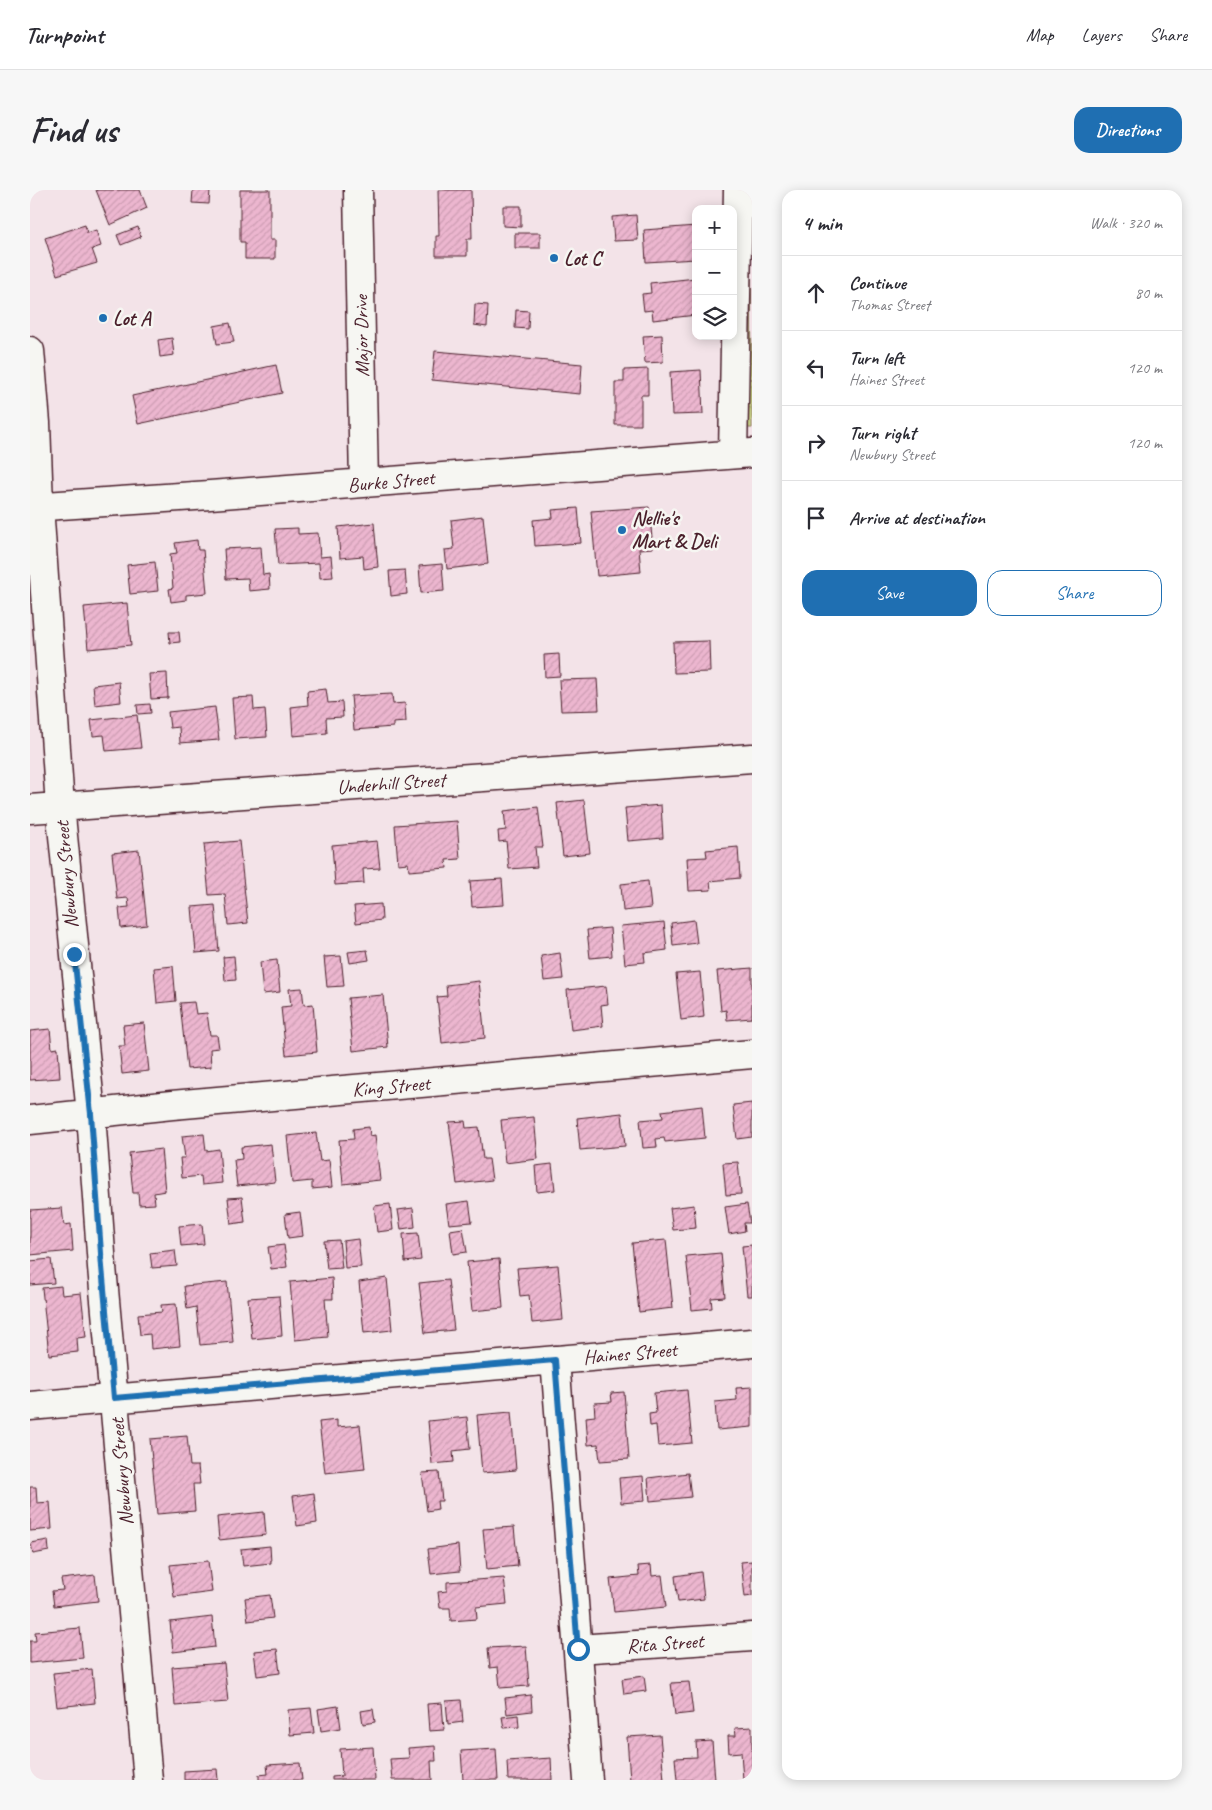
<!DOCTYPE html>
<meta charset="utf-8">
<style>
body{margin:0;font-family:Caveat,sans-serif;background:#f7f7f7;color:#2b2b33}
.controls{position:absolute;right:15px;top:15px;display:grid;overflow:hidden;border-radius:10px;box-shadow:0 2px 12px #0003}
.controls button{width:45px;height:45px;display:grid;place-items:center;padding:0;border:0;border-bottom:1px solid #e1e1e2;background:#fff;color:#2b2b33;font:25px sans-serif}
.stop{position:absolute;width:15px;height:15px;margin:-11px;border:4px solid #1f6fb2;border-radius:50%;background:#fff}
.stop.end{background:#1f6fb2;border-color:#fff;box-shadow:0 1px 5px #0008}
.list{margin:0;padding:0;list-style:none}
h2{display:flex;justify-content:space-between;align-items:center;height:65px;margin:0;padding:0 20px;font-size:21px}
h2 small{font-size:16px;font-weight:400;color:#7c7c81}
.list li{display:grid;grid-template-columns:32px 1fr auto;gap:15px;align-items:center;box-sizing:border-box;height:75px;padding:0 20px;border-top:1px solid #e1e1e2}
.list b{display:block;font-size:19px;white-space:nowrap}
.list p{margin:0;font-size:16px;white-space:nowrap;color:#7c7c81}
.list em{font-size:16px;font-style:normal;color:#7c7c81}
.actions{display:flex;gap:10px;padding:15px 20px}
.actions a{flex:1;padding:11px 0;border:1px solid #1f6fb2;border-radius:15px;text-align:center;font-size:18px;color:#1f6fb2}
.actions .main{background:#1f6fb2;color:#fff}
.icon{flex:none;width:28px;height:28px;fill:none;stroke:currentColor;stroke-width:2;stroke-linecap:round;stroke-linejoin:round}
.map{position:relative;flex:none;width:722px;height:1590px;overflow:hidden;border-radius:15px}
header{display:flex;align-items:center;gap:30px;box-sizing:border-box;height:70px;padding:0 25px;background:#fff;border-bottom:1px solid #e1e1e2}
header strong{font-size:24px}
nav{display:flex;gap:28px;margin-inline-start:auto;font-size:18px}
.intro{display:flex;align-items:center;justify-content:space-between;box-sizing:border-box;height:120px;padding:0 30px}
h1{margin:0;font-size:35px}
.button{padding:12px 22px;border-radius:15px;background:#1f6fb2;color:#fff;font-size:18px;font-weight:700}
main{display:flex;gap:30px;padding:0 30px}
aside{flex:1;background:#fff;border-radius:15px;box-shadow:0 2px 12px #0003}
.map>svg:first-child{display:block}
.park{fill:url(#park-crowns);stroke:#8a7a5a}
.building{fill:url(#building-hatch);stroke:#4a1f2b}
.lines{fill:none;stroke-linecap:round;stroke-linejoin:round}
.minor-casing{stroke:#4a1f2b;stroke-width:31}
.minor{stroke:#f6f6f2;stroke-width:28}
.route{stroke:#1f6fb2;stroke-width:6}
.poi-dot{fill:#1f6fb2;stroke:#f6f6f2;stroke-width:2}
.labels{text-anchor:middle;stroke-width:5;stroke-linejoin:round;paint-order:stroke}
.poi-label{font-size:20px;font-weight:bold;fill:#4a1f2b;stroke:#f6f6f2;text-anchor:start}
.street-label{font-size:20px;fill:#4a1f2b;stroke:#f6f6f2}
</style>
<header>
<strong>Turnpoint</strong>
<nav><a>Map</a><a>Layers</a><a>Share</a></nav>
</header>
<div class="intro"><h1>Find us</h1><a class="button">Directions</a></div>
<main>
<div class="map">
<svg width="722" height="1590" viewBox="0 0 722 1590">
<defs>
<pattern id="park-crowns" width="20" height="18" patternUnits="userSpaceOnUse" patternTransform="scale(1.25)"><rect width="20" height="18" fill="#c9d588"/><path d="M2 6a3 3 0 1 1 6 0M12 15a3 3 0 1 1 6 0" fill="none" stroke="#aeb676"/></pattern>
<pattern id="building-hatch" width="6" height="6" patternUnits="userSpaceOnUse" patternTransform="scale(1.25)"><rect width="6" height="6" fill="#ecb6cf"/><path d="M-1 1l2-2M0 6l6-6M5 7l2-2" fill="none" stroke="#cc9cb2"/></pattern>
</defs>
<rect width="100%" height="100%" fill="#f3e3e8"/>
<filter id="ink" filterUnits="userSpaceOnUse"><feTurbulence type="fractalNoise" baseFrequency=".02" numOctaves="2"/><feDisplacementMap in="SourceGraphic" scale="10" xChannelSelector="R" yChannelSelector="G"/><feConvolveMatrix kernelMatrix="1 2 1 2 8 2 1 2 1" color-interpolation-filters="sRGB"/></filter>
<g filter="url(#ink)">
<path class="park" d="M721,0L722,238H717Z"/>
<path class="building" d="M66,0H110L117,18L80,35Z
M163,0H180L179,14L162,13Z
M210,0H240V50H245V69H215V52H210Z
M408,0H441L442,49H437V66H406V46H409Z
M473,16H491V37L473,36Z
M606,25L608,50L584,51L582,27Z
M55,35L57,43L66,40L71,56L62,59L67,73L27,85L15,48Z
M666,36V69L616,72L614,40Z
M108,37L111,47L91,55L87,45Z
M485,43H510V58H485Z
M666,88V125L623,130L622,120L614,121L612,104L621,103L620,93Z
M445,114L458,115L457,137L444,135Z
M486,120L499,121L498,139L485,138Z
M200,133L204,152L187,154L184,136Z
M632,145L633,172L615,173L613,146Z
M142,148L144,165L130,167L128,150Z
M405,161L552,174L550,204L402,190Z
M246,175L252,203L108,234L102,206Z
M618,179V205H611V235H585V192H594V180Z
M671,180L673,224L642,225L640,182Z
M619,317L623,358L609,359L611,382L567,386L561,321Z
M548,318L551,353L505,356L503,330L523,328L522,320Z
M453,326L458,374L417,379L415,360L424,359L421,330Z
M344,333L348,377L334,379L333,366L310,368L308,337Z
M268,338V344L288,343L290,367L301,366L303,387L290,388L289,373L248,375L245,339Z
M167,350L168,360H173L177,403L156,405V410L141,412L139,399L143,398L140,364L147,363L145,353Z
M231,357L233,385L239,384L240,399L219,401L218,388L196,389L194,359Z
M125,372L128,401L100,404L97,375Z
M412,374L414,401L391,403L389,376Z
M375,380L377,404L361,406L359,381Z
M97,413L101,455L58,459L54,417Z
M139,442H149L150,452L140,453Z
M679,451L680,482L644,483L643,452Z
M529,464L530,486L515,487L514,465Z
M137,483L138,508L121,509L119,484Z
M567,489L569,520L531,521L529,490Z
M89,492L91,512L65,515L63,495Z
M296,499L298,513L312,512L313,527L296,528L297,543L263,546L261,517L278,515L277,501Z
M362,504L363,514L375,513L376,532L363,533V537L324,540L321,506Z
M223,507L224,520L235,519L237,547L205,549L202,508Z
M120,514L121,523L108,524L107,515Z
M185,517L189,550L150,553L149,537L140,538L138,522Z
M107,525L111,558L76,561L74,545L63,546L61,530Z
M554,610L560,663L533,666L527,613Z
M631,615L633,648L598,651L595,618Z
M508,617L513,657H505L507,677L479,679L476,651L469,652L468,641L476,640L474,621Z
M427,631L430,669L416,670L417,678L379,681L378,673L368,674L365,635Z
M209,651L218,733L198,735L195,704L179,705L174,654Z
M347,651L350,678L333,679L334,693L305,695L302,655Z
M708,657L710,688L680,691L681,700L659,701L657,668L677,667L676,660Z
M109,660L117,735L91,738L89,718L99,717L98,708L87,709L82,663Z
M472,689L474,715L442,717L440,691Z
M618,691L621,718L593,721L591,694Z
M351,714L352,730L326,733L324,716Z
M185,715L189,761L166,763L162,717Z
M664,730L667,753L643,756L641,733Z
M634,732L637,760L614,763L615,772L595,774L591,736Z
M580,738L582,766L560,768L557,740Z
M337,760L339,770L320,773L318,762Z
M530,763L533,789L514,791L511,766Z
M204,766L206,790L195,791L193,767Z
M311,766L314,796L297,797L294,767Z
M247,770L250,802L233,804L230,772Z
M143,776L146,811L127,813L124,778Z
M722,778V828L697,830L696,820L691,821L687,781Z
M670,782L674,827L651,830L646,784Z
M449,791L455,848L412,853L407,807L417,806L416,795Z
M576,796L578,814L571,815L573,836L541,840L537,800Z
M272,798L274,815L283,814L287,862L256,865L251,817L261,816L259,799Z
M353,805L358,857L323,861L318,808Z
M164,812L166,824L177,823L180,845H187L189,858L180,859L181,877L157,879L150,813Z
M114,833L119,881L92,884L89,856H95L93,835Z
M20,839L22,859L28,858L30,888L0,890V841Z
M722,913V947L707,949L703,915Z
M672,916L675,948L635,952L634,948L626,949L627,957L613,958L610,930L633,928L632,921Z
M592,923L595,956L550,960L547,928Z
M504,927L508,969L475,973L471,930Z
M435,931L436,938L449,937L453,969H459L462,990L427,994L419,932Z
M339,937L340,946L345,945L350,990L313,994L309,950L324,949L323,939Z
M286,943L290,971L299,970L302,997L282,999V991L262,993L257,946Z
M174,944L176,961L189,959L192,993L172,995L171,986L152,988L150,968H155L152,946Z
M241,954L245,992L207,996L204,970L212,969L211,957Z
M131,959L135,1001L124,1003L125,1014L109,1015L108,1003H103L99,963Z
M708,972L711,1004L696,1005L693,973Z
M522,974L525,1000L507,1002L505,976Z
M212,1007L215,1032L201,1034L198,1008Z
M439,1011L442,1032L419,1034L416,1014Z
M360,1014L363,1040L347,1042L344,1016Z
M717,1014L720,1033H714L715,1041L699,1044L695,1017Z
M664,1015L666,1038L643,1040L640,1018Z
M32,1018L34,1035L41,1034L43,1061L0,1065V1020Z
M383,1018L385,1037L371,1039L368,1020Z
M270,1022L273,1046L258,1048L255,1024Z
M172,1034L174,1054L151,1056L149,1036Z
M433,1038L437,1062L423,1064L420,1040Z
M388,1043L391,1070L375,1072L373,1044Z
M328,1049L331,1077L315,1078L313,1051Z
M309,1050L312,1078L297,1079L294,1051Z
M636,1050L643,1118L609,1122L602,1053Z
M254,1055L257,1077L241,1079L238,1057Z
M722,1055V1106H717L712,1056Z
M145,1060L147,1076L122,1078L120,1063Z
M691,1063L695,1107L681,1108L682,1118L662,1120L656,1066Z
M21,1069L24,1093L0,1095V1071Z
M469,1069L473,1118L442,1121L437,1072Z
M528,1075L533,1130L502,1133L499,1105L490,1106L487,1078Z
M302,1088L303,1109H295L298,1147L265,1150L260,1092Z
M357,1088L362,1140L334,1143L329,1092Z
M418,1090L424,1140L395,1143L389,1093Z
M197,1092L203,1152L170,1155L166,1117L157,1119L154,1096Z
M31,1096L32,1105L51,1103L56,1147L47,1148L48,1162L19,1165L12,1098Z
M249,1106L252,1146L222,1149L218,1108Z
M146,1114L150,1156L121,1159L120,1144L110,1145L108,1124L132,1122L131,1115Z
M722,1197V1237L687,1240L685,1212L707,1210L706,1198Z
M657,1200L662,1253L628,1256L626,1235L620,1236L619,1224L626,1223L624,1203Z
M594,1202L599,1269L570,1271L568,1254L558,1255L556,1227L565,1226L564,1213L582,1212L581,1203Z
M481,1222L486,1280L452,1283L447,1225Z
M437,1227L440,1259L423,1261L424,1272L402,1274L398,1231Z
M307,1230V1237L330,1235L335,1279L295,1283L289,1232Z
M157,1246L160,1276H168L170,1294H163L165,1321L127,1324L120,1249Z
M409,1282L412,1311H407L408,1319L397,1321L392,1283Z
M658,1283L661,1307L620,1311L618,1288Z
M613,1286L615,1311L591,1313L589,1288Z
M0,1297H6L7,1313L20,1312L22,1339L0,1341Z
M284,1303L287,1333L267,1336L263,1306Z
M234,1322L236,1345L189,1350L187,1327Z
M484,1337L488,1376L457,1379L453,1339Z
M18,1350L19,1361L3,1364L1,1353Z
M428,1355L430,1381L401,1384L398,1359Z
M240,1356L241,1373L213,1376L211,1359Z
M178,1371L182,1402L144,1407L140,1375Z
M722,1371V1406L715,1407L711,1372Z
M621,1375L622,1386L632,1385L636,1417L584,1422L580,1389L609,1386L608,1376Z
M671,1382L674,1409L648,1412L645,1386Z
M65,1385L68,1411L24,1416L22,1401L33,1400L31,1389Z
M474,1388L477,1414L446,1417L447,1429L421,1431L420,1418H410L408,1402L417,1401V1392Z
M240,1405L243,1428L218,1431L215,1408Z
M182,1427L185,1457L143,1462L140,1432Z
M50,1438L53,1468L0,1473V1451H6L5,1442Z
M496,1456L499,1496L470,1498L468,1477L460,1478L458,1458Z
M247,1459L250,1483L227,1486L224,1461Z
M194,1473L198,1512L145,1516L142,1477Z
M62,1479L65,1513L27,1517L23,1483Z
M614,1486L616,1501L594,1504L592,1489Z
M659,1492L663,1523L645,1525L641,1493Z
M501,1505L502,1521L477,1524L475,1508Z
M431,1510L433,1532L418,1534L416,1511Z
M412,1513L414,1540L399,1541L397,1514Z
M308,1516L311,1538L291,1541L288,1519Z
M281,1518L284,1543L260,1545L258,1520Z
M343,1519L345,1532L333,1534L331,1521Z
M488,1525L489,1537L474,1538L472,1527Z
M722,1537V1590H713L711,1562L699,1563L698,1546H706L705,1538Z
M630,1545L634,1590H600L597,1547Z
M682,1551L685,1590H647L645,1568L667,1567L666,1552Z
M405,1556L406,1571H401L402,1590H362L360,1569L379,1568L378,1558Z
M343,1557L345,1590H302V1587L312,1586L310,1559Z
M466,1559L468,1590H433L431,1561Z
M521,1568L522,1590H478L477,1571Z
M270,1573L272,1590H229V1585L238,1584L237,1575Z
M187,1579L188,1590H154V1581Z"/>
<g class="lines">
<g class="minor-casing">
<path id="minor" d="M328,0L334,293
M0,161L6,233L9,316L30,616L61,924L72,1077L118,1590
M703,264L708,0
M0,317L180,305L722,263
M0,619L722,568
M0,930L142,915L722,864
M525,1170L558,1590
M0,1216L722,1153
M548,1459L722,1447"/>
</g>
<use href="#minor" class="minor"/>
</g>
</g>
<g class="lines" filter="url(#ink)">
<path class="route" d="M44,764L61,924L72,1077L84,1208L525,1170L548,1459"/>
</g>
<g class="poi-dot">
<circle cx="524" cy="68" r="5"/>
<circle cx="73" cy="128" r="5"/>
<circle cx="592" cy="340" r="5"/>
</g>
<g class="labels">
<g class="poi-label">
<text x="534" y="75">Lot C</text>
<text x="83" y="135">Lot A</text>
<text x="602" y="335">Nellie's<tspan x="602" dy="23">Mart &amp; Deli</tspan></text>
</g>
<g class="street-label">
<text transform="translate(331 146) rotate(-91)" y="7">Major Drive</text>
<text transform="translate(361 291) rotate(-5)" y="7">Burke Street</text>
<text transform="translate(361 593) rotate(-4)" y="7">Underhill Street</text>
<text transform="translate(36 685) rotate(-95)" y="7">Newbury Street</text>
<text transform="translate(361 896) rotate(-5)" y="7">King Street</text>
<text transform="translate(600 1163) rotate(-5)" y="7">Haines Street</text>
<text transform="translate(91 1282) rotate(-95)" y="7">Newbury Street</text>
<text transform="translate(635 1453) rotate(-4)" y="7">Rita Street</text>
</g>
</g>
</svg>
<div class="controls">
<button>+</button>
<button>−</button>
<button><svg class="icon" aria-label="layers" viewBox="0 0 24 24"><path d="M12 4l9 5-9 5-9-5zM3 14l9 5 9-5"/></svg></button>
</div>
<div class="stop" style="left:548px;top:1459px"></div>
<div class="stop end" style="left:44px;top:764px"></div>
</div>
<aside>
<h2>4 min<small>Walk · 320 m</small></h2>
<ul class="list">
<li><svg class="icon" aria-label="ahead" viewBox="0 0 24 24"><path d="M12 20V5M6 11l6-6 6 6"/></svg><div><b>Continue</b><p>Thomas Street</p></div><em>80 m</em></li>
<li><svg class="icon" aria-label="left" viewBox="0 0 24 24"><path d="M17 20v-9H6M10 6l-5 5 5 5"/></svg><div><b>Turn left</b><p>Haines Street</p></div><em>120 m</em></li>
<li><svg class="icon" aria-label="right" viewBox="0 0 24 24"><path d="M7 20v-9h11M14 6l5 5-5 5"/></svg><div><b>Turn right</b><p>Newbury Street</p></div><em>120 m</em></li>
<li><svg class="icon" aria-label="arrive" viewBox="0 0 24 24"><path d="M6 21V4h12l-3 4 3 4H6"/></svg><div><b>Arrive at destination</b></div></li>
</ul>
<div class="actions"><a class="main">Save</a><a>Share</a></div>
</aside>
</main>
